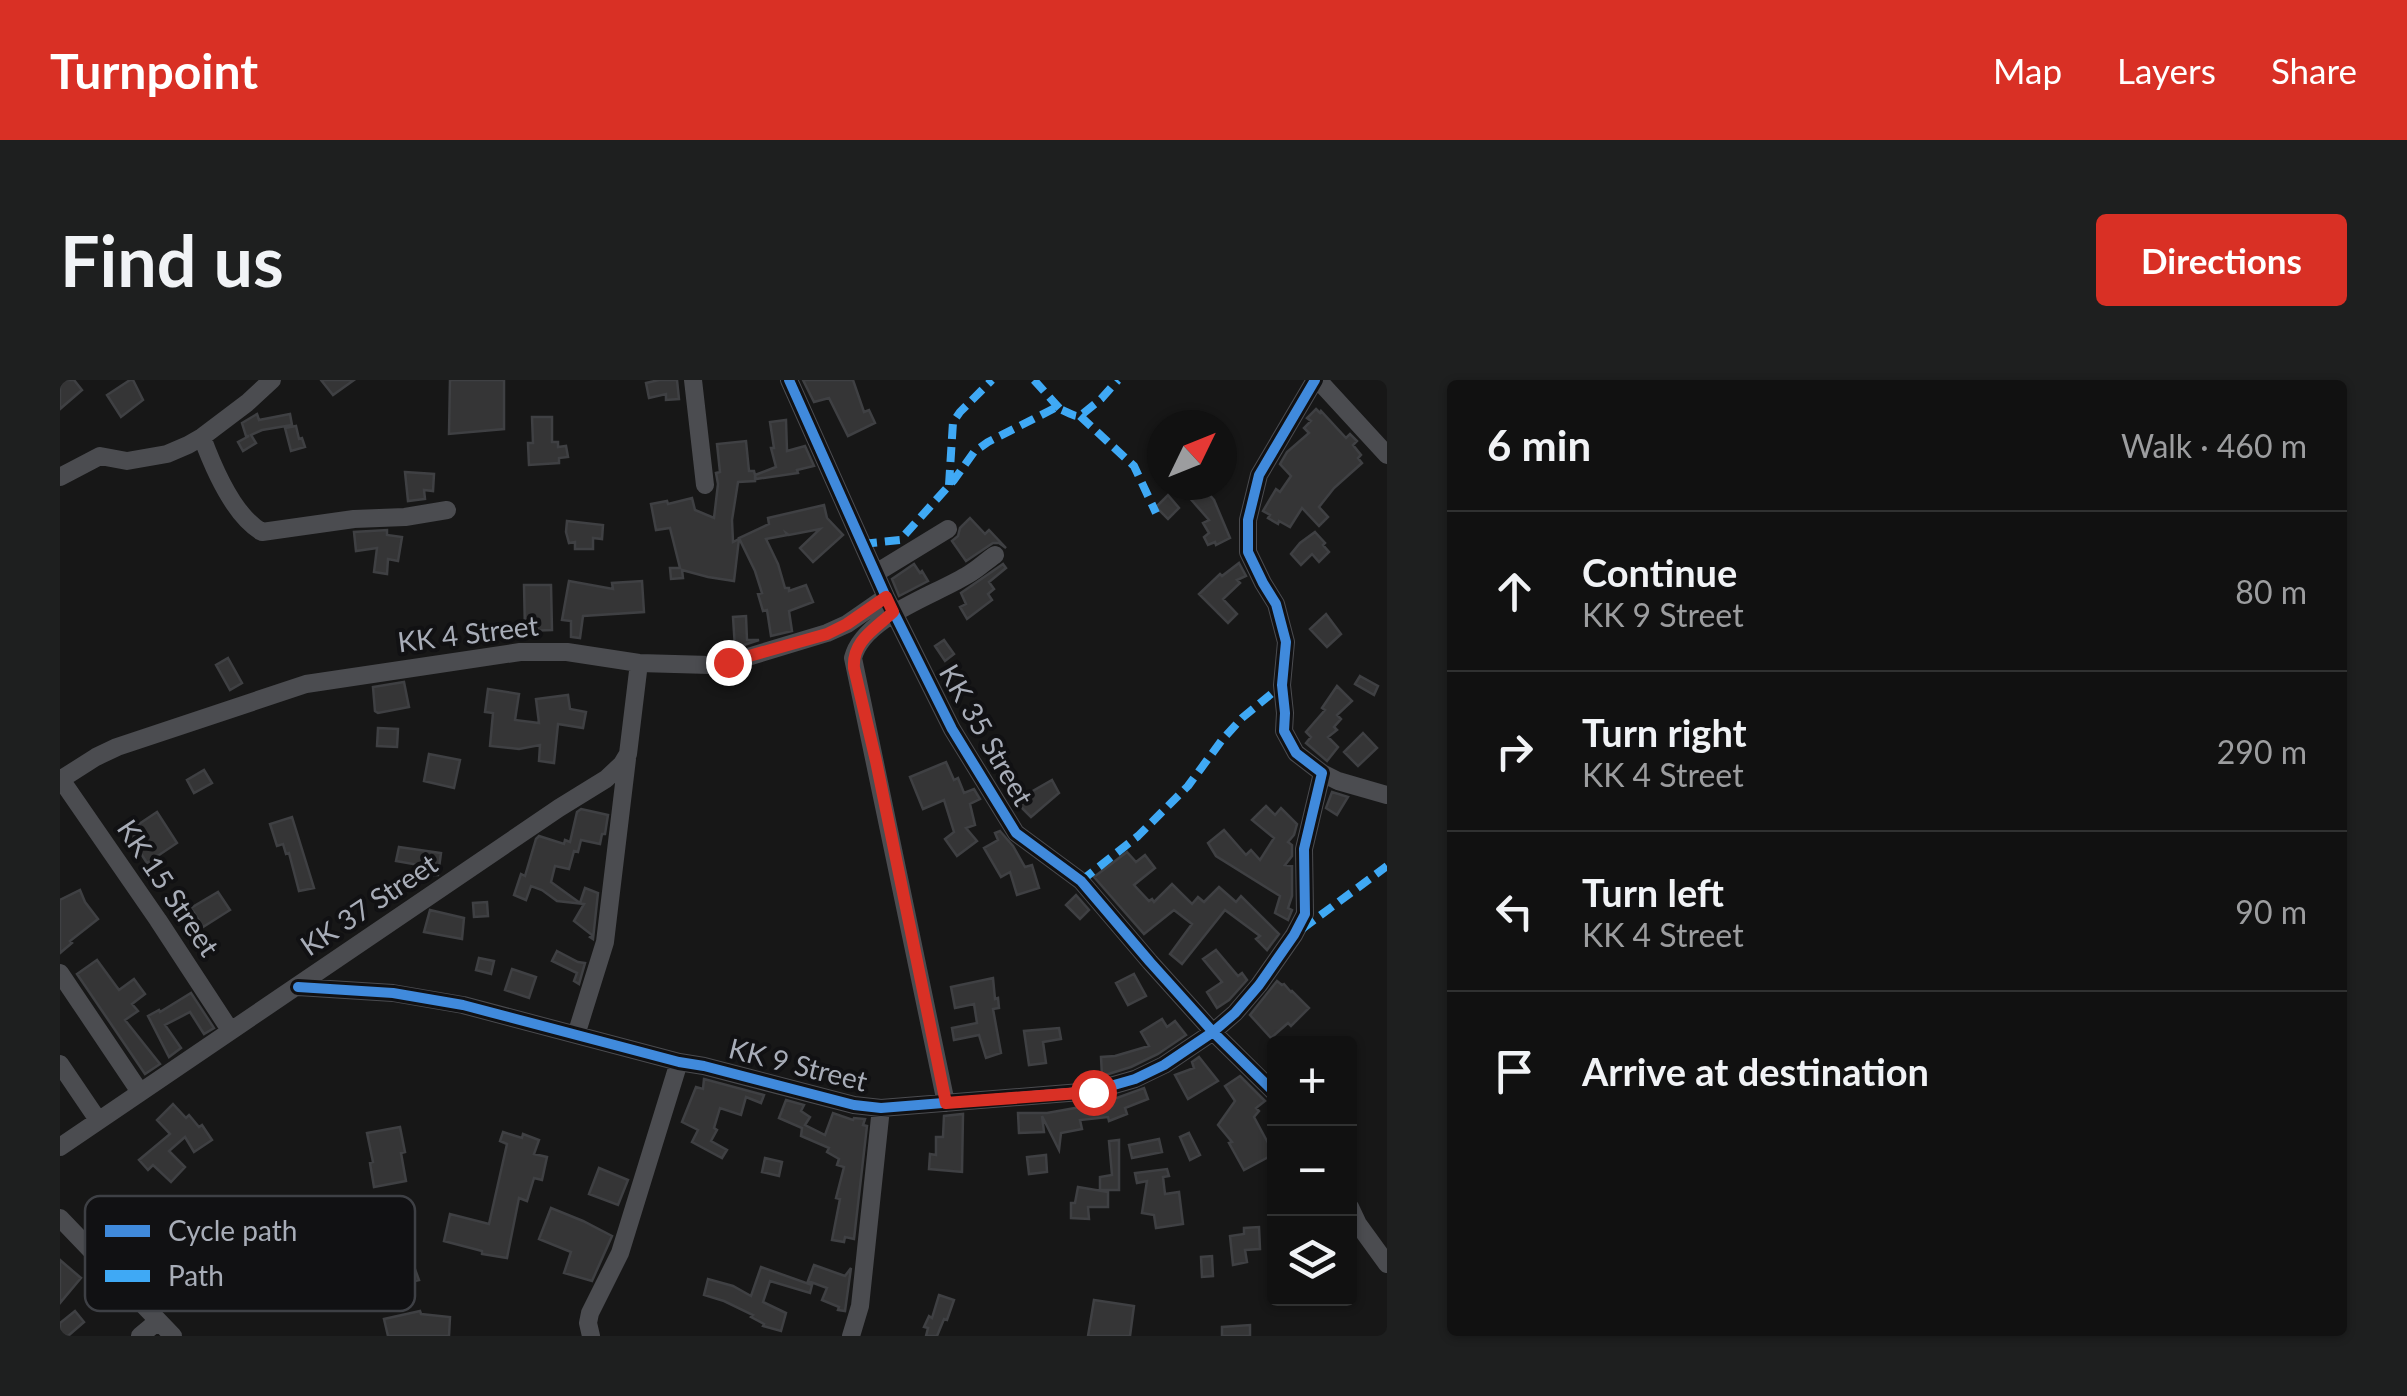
<!DOCTYPE html>
<meta charset="utf-8">
<style>
body{margin:0;font-family:Lato,sans-serif;background:#1e1f1f;color:#f1f3f6}
.controls{position:absolute;right:30px;bottom:30px;display:grid;overflow:hidden;border-radius:10px;box-shadow:0 2px 8px #0004}
.controls button{width:90px;height:90px;display:grid;place-items:center;padding:0;border:0;border-bottom:2px solid #303131;background:#111;color:#f1f3f6;font:50px sans-serif}
.compass{position:absolute;left:1087px;top:30px;width:90px;height:90px;border-radius:50%;background:#111;box-shadow:0 2px 8px #0004;rotate:47deg}
.stop{position:absolute;width:30px;height:30px;margin:-22px;border:8px solid #d93025;border-radius:50%;background:#fff}
.stop.end{background:#d93025;border-color:#fff;box-shadow:0 2px 10px #0008}
.list{margin:0;padding:0;list-style:none}
h2{display:flex;justify-content:space-between;align-items:center;height:130px;margin:0;padding:0 40px;font-size:42px}
h2 small{font-size:32px;font-weight:400;color:#9c9d9f}
.list li{display:grid;grid-template-columns:65px 1fr auto;gap:30px;align-items:center;box-sizing:border-box;height:160px;padding:0 40px;border-top:2px solid #303131}
.list b{display:block;font-size:38px;white-space:nowrap}
.list p{margin:0;font-size:32px;white-space:nowrap;color:#9c9d9f}
.list em{font-size:32px;font-style:normal;color:#9c9d9f}
.icon{flex:none;width:55px;height:55px;fill:none;stroke:currentColor;stroke-width:2;stroke-linecap:round;stroke-linejoin:round}
.map{position:relative;flex:none;width:1327px;height:956px;overflow:hidden;border-radius:10px}
header{display:flex;align-items:center;gap:60px;box-sizing:border-box;height:140px;padding:0 50px;background:#d93025;color:#fff}
header strong{font-size:48px}
nav{display:flex;gap:55px;margin-inline-start:auto;font-size:35px}
.intro{display:flex;align-items:center;justify-content:space-between;box-sizing:border-box;height:240px;padding:0 60px}
h1{margin:0;font-size:70px}
.button{padding:25px 45px;border-radius:10px;background:#d93025;color:#fff;font-size:35px;font-weight:700}
main{display:flex;gap:60px;padding:0 60px}
aside{flex:1;background:#111;border-radius:10px;box-shadow:0 2px 8px #0004}
.map>svg:first-child{display:block}
.building{fill:#353536;stroke:#3f4043;stroke-width:2.5}
.lines{fill:none;stroke-linecap:round;stroke-linejoin:round}
.minor{stroke:#4b4c50;stroke-width:18}
.quiet{stroke:#3fa9f5;stroke-width:8;stroke-dasharray:15 8;stroke-linecap:butt}
.cycleway-casing{stroke:#111113;stroke-width:16}
.cycleway{stroke:#408adc;stroke-width:10}
.route{stroke:#d93025;stroke-width:12}
.labels{text-anchor:middle;stroke-width:8;stroke-linejoin:round;paint-order:stroke}
.street-label{font-size:28px;fill:#a8adb8;stroke:#111113}
.key{fill:#111113;stroke:#3e4045;stroke-width:2.5}
.key-label{font-size:28px;fill:#a8adb8}
</style>
<header>
<strong>Turnpoint</strong>
<nav><a>Map</a><a>Layers</a><a>Share</a></nav>
</header>
<div class="intro"><h1>Find us</h1><a class="button">Directions</a></div>
<main>
<div class="map">
<svg width="1327" height="956" viewBox="0 0 1327 956">
<rect width="100%" height="100%" fill="#171717"/>
<path class="building" d="M0,0H14L22,10L0,29Z
M70,0H73L83,20L61,37L47,15Z
M261,0H294L273,15Z
M390,0H444V49L389,54Z
M599,0H617L619,19L606,20V14L589,18L586,3Z
M743,0H793L804,32L809,30L815,43L788,56L769,18L754,22Z
M1256,29L1260,33L1261,31L1286,58L1290,54L1297,61L1293,65L1301,75L1298,78L1302,83L1274,108L1259,127L1268,137L1259,146L1242,128L1230,147L1219,141L1218,144L1208,138L1210,135L1203,131L1216,109L1220,112L1231,96L1220,84L1227,72L1249,53L1244,48L1251,41L1247,38Z
M197,34L199,40L230,34L232,45L202,50L191,55L196,63L183,71L178,62L189,56H186L182,43Z
M472,37H492V62H498V67L506,66L508,77L499,78V83L469,85L468,63H473Z
M726,40L727,71L745,66L754,86L737,90L738,93L696,99L695,96V101L678,102L672,140L673,162L679,159L674,201L648,197L622,190L623,198L611,199L610,188H620L610,148L596,150L591,124L607,121L608,124L632,118L635,130L654,138L658,104L656,93L660,92L657,64L686,61L689,91H694L695,95L716,87L711,68H714L710,42Z
M236,46L239,59L242,58L245,67L231,71L225,48Z
M345,92L374,94L373,111L364,110L365,119L348,121Z
M1141,105L1154,120L1170,158L1156,165L1155,162L1148,165L1144,157L1149,153L1143,143L1149,140L1128,116Z
M1108,115L1119,128L1108,139L1096,127Z
M764,125L767,138L783,155L753,182L740,168L760,149L729,155L726,153L727,155L706,159L718,184L725,208H729V211L746,205L753,222L729,231L732,251L711,256L707,230L703,231L698,214L702,213L695,191L679,158L709,144L708,138Z
M910,138L925,154L929,150L946,168L939,163H933L906,181L892,161L898,156L900,148Z
M507,141L543,145L542,159L533,158V169H515V162L509,163L506,152Z
M327,150V155L342,157L338,181L328,179L327,194L314,192L317,168L296,171L294,152Z
M1255,152L1265,163L1263,165L1269,172L1259,182L1252,174L1241,185L1231,174L1240,163Z
M1179,183L1186,196L1177,200L1180,203L1163,219L1177,234L1168,243L1139,214L1160,194L1162,196Z
M854,184L860,193L862,191L868,201L839,216L832,199Z
M943,184L946,188L929,202L934,209L928,214L932,220L907,239L900,227L906,224L901,213Z
M509,201L553,209L552,203L582,201L584,232L523,236L520,258L511,257V241L502,240Z
M464,205H491L492,250L465,251Z
M1266,234L1281,254L1267,267L1250,249Z
M686,236L687,260H699L675,268L673,237Z
M884,260L894,274L885,281L875,266Z
M168,278L182,303L170,310L156,285Z
M1300,296L1318,306L1314,315L1295,304Z
M344,302L349,327L318,333L315,331L313,307Z
M1277,306L1292,321L1277,335L1281,339L1274,347L1277,350L1268,357L1278,367L1267,381L1246,363L1251,357L1246,352L1265,330L1262,328Z
M428,309L459,314L455,340L479,343L476,319L508,315L510,329L526,332L523,348L498,344L494,383L479,381L480,365L459,369L430,366L433,333L425,332Z
M318,348L338,349L337,367L317,366Z
M1303,353L1317,368L1298,386L1284,372Z
M369,374L400,380L394,408L364,401Z
M886,382L894,400L898,398L904,413L914,409L920,419L910,424L915,445L906,448L917,461L897,476L885,459L894,452L884,420L863,429L850,397Z
M144,390L152,403L134,413L127,400Z
M992,400L999,413L971,437L958,424L971,412Z
M1272,412L1288,417L1277,435L1266,428Z
M1206,426L1215,435L1221,428L1237,444L1234,455L1228,462L1232,465V476L1225,485L1232,486V516L1228,528L1232,530L1228,540L1215,533L1220,516L1156,476L1148,463L1164,450L1186,475L1191,470L1200,480L1214,458L1192,440Z
M521,429L548,435L545,454H542L540,464L521,460L518,472L514,471L509,489L495,486L491,502L520,523L525,508L538,513L533,559L530,557L532,555L514,541L524,524L497,521L482,510L471,506L466,520L454,515L461,494L465,496L476,459L479,456L504,464L505,460L510,462L517,432Z
M97,432L117,463L87,483L67,452Z
M232,437L254,508L239,511L229,473L226,474L223,464L217,466L210,444Z
M940,451L953,466L965,487L972,485L979,508L957,515L950,492L941,497L924,468L938,460L935,453Z
M339,467L381,473L378,495H358L359,485L336,481Z
M1067,472L1076,482L1085,475L1095,488L1074,505L1089,521L1092,519L1094,522L1112,504L1132,524L1138,517L1144,522L1159,507L1176,522L1181,516L1219,554L1207,570L1196,559L1200,556L1165,530L1122,584L1110,574L1132,544L1114,530L1084,554L1034,497Z
M20,510L25,522L38,539L10,561L12,563L0,573V520Z
M158,512L170,530L143,547L131,528Z
M1016,515L1029,530L1020,539L1006,525Z
M427,522L428,536L414,537L413,523Z
M370,530L404,538L402,559L364,552Z
M1156,570L1178,596L1182,593L1187,600L1169,620L1157,628L1147,612L1162,602L1143,579Z
M497,571L518,582L525,583L519,604L514,601L517,593L492,581Z
M419,578L434,581L431,594L416,590Z
M37,580L59,610L74,599L85,614L72,624L78,631L65,640L100,684L85,694L17,594Z
M452,589L476,597L469,618L445,610Z
M1074,594L1086,616L1068,625L1056,603Z
M933,598L935,619L938,618L939,628L933,629L941,673L926,678L919,655L894,660L892,648L917,643L914,624L895,628L891,607Z
M1217,601L1222,605L1224,604L1231,612L1232,611L1249,628L1231,646L1228,643L1211,658L1190,635Z
M131,613L154,648L144,654L130,632L105,645L121,668L109,677L88,636L99,630L100,632Z
M1102,639L1107,647L1115,641L1126,655L1098,674L1071,687L1042,696L1041,677L1055,676L1089,666L1081,652Z
M999,648L1001,659L983,662L986,683L969,685L964,651Z
M1139,677L1158,701L1128,719L1115,695L1134,688L1132,682Z
M1180,696L1205,721L1196,728L1199,731L1194,737L1214,774L1184,790L1169,763L1172,762L1158,745L1175,721L1165,706Z
M644,699L704,715L701,723L686,717L681,735L660,728L654,748L657,750L651,761L667,770L662,778L632,762L638,750L622,742L636,707L643,709Z
M1084,708L1088,719L1065,728L1067,734L1049,741L1048,737L1020,740L1022,749L1001,753L999,770L982,736L984,752L959,753L958,733H987L1043,723Z
M726,720L744,725L741,731L750,737L745,745L765,755L773,733L793,740L794,738L805,739L803,745L807,746L794,859L785,857L784,862L772,860L780,819L776,818L784,787L777,785L779,779L767,772L769,768L741,756L742,748L719,738Z
M113,724L126,738L129,735L139,747L142,745L152,760L134,772L125,757L109,771L125,787L111,802L93,785L88,790L79,780L110,754L97,740Z
M903,734L902,792L869,789L870,774L876,775V757H883L884,736Z
M340,747L345,772L341,773L346,801L314,807L310,783L313,782L307,753Z
M443,752L462,758L463,754L479,760L474,774L487,777L482,800L474,798L467,821L459,818L447,878L422,874V871L384,861L390,834L429,844L447,764L440,761Z
M1129,753L1140,775L1130,780L1120,757Z
M1099,759L1102,772L1072,778L1069,765Z
M1059,760V810H1040V797L1052,795L1049,761Z
M986,775L987,792L969,794L967,777Z
M705,778L722,782L719,796L702,792Z
M539,788L568,800L558,825L529,814Z
M1107,789L1109,796L1103,797L1105,814L1119,812L1123,844L1096,848L1094,835L1082,833L1087,801L1077,803L1075,793Z
M1018,807L1048,812V827H1028L1029,839L1011,838V823H1015Z
M491,828L523,841L552,856L532,901L504,893L511,872L479,859Z
M1199,847L1200,869L1185,870L1187,882L1173,885L1170,856L1184,854V848Z
M349,873L359,900L315,910L309,884Z
M1152,876L1153,896L1142,897L1141,877Z
M0,880L21,898L0,923Z
M754,885L785,896L791,888L785,931L778,930L779,927L762,920L767,908L748,901Z
M701,887L752,905L750,913L710,901L703,922L726,933L721,951L703,946L704,944L691,937L693,935L664,921L644,915L648,899L673,906L691,916Z
M879,915L894,920L887,940L884,939L877,956H866L868,948L864,947L869,936L872,938Z
M1034,920L1074,926L1070,956H1028Z
M15,931L24,942L8,956H0V943Z
M360,931L361,934L390,937L389,956H328L324,939Z
M1190,945V956H1162V947Z"/>
<g class="lines">
<path class="minor" d="M633,0L645,105
M729,0L826,217L892,349L956,453L1021,501L1090,582L1153,652L1214,712
M1258,0L1327,75
M142,57C153,87 174,136 202,152L294,139L345,137L387,130
M0,97L40,76L67,81L107,74L128,65L142,57L187,23L212,0
M816,193L888,149
M1262,393L1278,401L1327,415
M0,398L98,540L170,650
M0,400L36,377L57,367L246,304L460,272H507L579,283L650,285L668,283L767,253L787,244L826,217
M0,593L80,712
M238,607L333,613L403,625L619,682L644,686L794,725L821,728L1033,711L1075,699L1104,685L1153,652L1175,633L1199,605L1234,555L1245,534L1244,469L1262,393L1236,373L1224,351L1225,333L1222,305L1226,262L1216,224L1203,203L1188,172V140L1199,95L1255,0
M516,655L545,562L567,379
M0,684L38,740
M886,723L793,278C803,237 876,215 909,194C918,189 926,181 935,175
M0,767L499,428L546,399L562,384L568,374L579,283
M1290,827L1298,844L1327,884
M0,838L113,956
M80,956L98,941
M531,956L528,943L530,933L560,873L619,682
M791,956L800,926L821,728"/>
<path class="quiet" d="M974,0L1000,29
M1020,36L1074,86L1096,133
M889,105L893,42L900,32L932,0
M802,164L840,160L894,100L914,72L928,62L995,28C1004,29 1012,37 1020,36L1041,19L1058,0
M1021,501L1078,456L1128,406L1162,360L1182,338L1222,305
M1242,549L1327,486"/>
<g class="cycleway-casing">
<path id="cycleway" d="M729,0L826,217L892,349L956,453L1021,501L1090,582L1153,652L1214,712
M238,607L333,613L403,625L619,682L644,686L794,725L821,728L1033,711L1075,699L1104,685L1153,652L1175,633L1199,605L1234,555L1245,534L1244,469L1262,393L1236,373L1224,351L1225,333L1222,305L1226,262L1216,224L1203,203L1188,172V140L1199,95L1255,0"/>
</g>
<use href="#cycleway" class="cycleway"/>
</g>
<g class="lines">
<path class="route" d="M668,282L767,254L787,244L826,217L833,232C815,249 792,261 794,288L816,381L886,723L1033,712"/>
</g>
<g class="labels">
<g class="street-label">
<text transform="translate(408 254) rotate(-7)" y="10">KK 4 Street</text>
<text transform="translate(926 355) rotate(60)" y="10">KK 35 Street</text>
<text transform="translate(108 508) rotate(56)" y="10">KK 15 Street</text>
<text transform="translate(309 525) rotate(-34)" y="10">KK 37 Street</text>
<text transform="translate(738 685) rotate(14)" y="10">KK 9 Street</text>
</g>
</g>
<rect x="25" y="816" width="330" height="115" rx="15" class="key"/>
<rect x="45" y="845" width="45" height="12" fill="#408adc"/>
<rect x="45" y="890" width="45" height="12" fill="#3fa9f5"/>
<g class="key-label">
<text x="108" y="861">Cycle path</text>
<text x="108" y="906">Path</text>
</g>
</svg>
<div class="controls">
<button>+</button>
<button>−</button>
<button><svg class="icon" aria-label="layers" viewBox="0 0 24 24"><path d="M12 4l9 5-9 5-9-5zM3 14l9 5 9-5"/></svg></button>
</div>
<svg class="compass" viewBox="-18 -18 36 36"><path d="M0-13l5 13h-10z" fill="#e53935"/><path d="M0 13l5-13h-10z" fill="#9c9d9f"/></svg>
<div class="stop" style="left:1033px;top:712px"></div>
<div class="stop end" style="left:668px;top:282px"></div>
</div>
<aside>
<h2>6 min<small>Walk · 460 m</small></h2>
<ul class="list">
<li><svg class="icon" aria-label="ahead" viewBox="0 0 24 24"><path d="M12 20V5M6 11l6-6 6 6"/></svg><div><b>Continue</b><p>KK 9 Street</p></div><em>80 m</em></li>
<li><svg class="icon" aria-label="right" viewBox="0 0 24 24"><path d="M7 20v-9h11M14 6l5 5-5 5"/></svg><div><b>Turn right</b><p>KK 4 Street</p></div><em>290 m</em></li>
<li><svg class="icon" aria-label="left" viewBox="0 0 24 24"><path d="M17 20v-9H6M10 6l-5 5 5 5"/></svg><div><b>Turn left</b><p>KK 4 Street</p></div><em>90 m</em></li>
<li><svg class="icon" aria-label="arrive" viewBox="0 0 24 24"><path d="M6 21V4h12l-3 4 3 4H6"/></svg><div><b>Arrive at destination</b></div></li>
</ul>
</aside>
</main>
